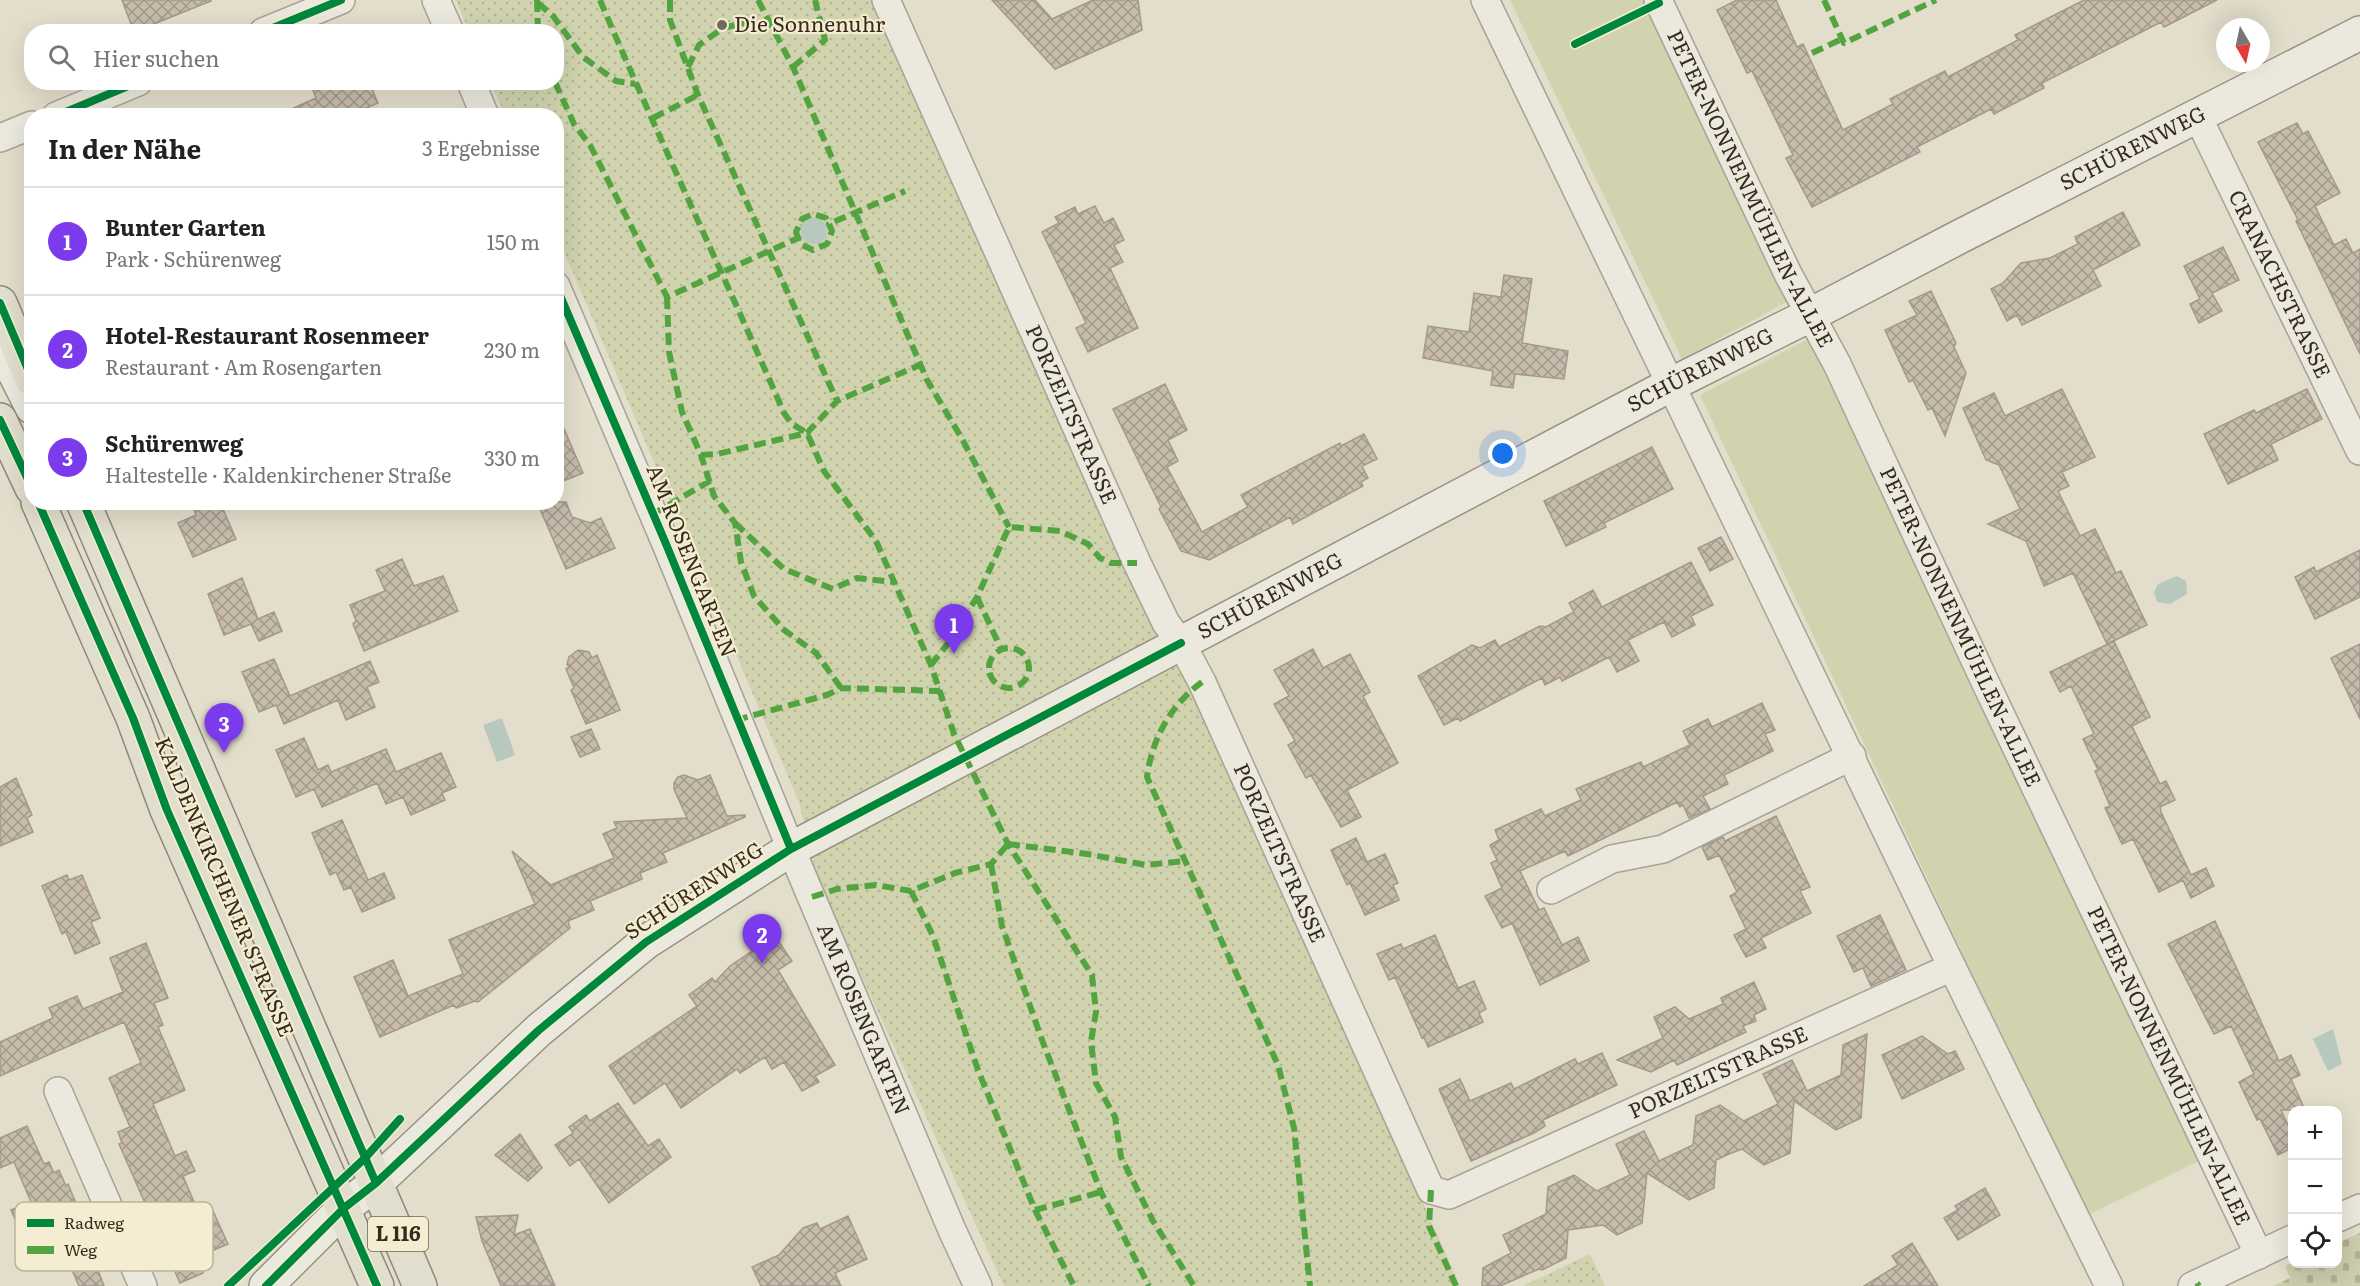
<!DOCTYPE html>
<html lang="de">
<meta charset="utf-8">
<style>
body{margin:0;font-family:Literata,serif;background:#f6f6f6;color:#222}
.controls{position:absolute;right:18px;bottom:18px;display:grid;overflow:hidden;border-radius:12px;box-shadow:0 6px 24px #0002}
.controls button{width:54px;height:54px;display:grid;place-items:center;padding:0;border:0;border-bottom:2px solid #e0e0e0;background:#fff;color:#222;font:30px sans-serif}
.compass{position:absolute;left:2216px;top:18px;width:54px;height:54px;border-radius:50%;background:#fff;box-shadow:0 6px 24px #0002;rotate:171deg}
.you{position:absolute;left:1503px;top:454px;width:21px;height:21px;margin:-15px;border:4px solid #fff;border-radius:50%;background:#1a73e8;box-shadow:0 0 0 9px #1a73e833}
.badge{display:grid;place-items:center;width:39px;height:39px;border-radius:50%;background:#7c3aed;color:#fff;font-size:20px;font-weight:700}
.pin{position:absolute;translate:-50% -50px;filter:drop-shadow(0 2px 3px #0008)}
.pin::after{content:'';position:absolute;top:32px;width:21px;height:18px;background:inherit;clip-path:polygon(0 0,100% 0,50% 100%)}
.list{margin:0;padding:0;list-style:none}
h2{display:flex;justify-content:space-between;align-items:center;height:78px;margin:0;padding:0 24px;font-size:26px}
h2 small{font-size:20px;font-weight:400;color:#767676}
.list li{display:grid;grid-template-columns:39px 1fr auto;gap:18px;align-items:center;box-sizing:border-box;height:108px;padding:0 24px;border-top:2px solid #e0e0e0}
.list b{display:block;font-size:22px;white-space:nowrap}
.list p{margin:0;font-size:20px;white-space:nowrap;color:#767676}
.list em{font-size:20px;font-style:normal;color:#767676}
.icon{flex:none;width:33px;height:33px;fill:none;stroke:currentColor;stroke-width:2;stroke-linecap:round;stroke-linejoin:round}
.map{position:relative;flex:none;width:2360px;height:1286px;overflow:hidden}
.search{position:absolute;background:#fff;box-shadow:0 6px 24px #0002;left:24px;top:24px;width:540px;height:66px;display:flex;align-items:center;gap:15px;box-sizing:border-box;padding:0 21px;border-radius:24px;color:#767676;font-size:22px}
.panel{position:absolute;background:#fff;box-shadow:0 6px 24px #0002;left:24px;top:108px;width:540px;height:402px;border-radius:24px}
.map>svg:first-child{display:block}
.grass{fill:#d0d3ae}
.cemetery{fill:url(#cemetery-stones)}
.park{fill:url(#park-dots)}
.water{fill:#b7c9bf}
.building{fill:url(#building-cross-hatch);stroke:#a3998b;stroke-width:1.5}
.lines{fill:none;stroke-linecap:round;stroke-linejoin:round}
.street-casing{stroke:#a8a295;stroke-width:30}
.secondary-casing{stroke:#989285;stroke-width:36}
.primary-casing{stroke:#8d877b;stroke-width:36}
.street{stroke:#ebe8dd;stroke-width:27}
.secondary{stroke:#ebe8dd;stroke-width:33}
.primary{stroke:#e2dece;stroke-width:33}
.quiet{stroke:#53a441;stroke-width:6;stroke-dasharray:12 6;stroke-linecap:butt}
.cycleway-casing{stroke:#f5edd1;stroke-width:11}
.cycleway{stroke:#00873e;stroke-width:8}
.poi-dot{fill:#73695a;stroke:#f5edd1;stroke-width:2}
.labels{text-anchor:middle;stroke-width:4.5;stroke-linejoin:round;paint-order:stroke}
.shield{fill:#f5edd1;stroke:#706553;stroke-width:1.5}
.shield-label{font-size:20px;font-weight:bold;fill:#372b1d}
.poi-label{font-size:21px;fill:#372b1d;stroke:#f5edd1;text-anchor:start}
.street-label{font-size:21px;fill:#372b1d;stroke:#f5edd1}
.key{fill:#f5edd1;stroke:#bcb39b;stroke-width:1.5}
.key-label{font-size:16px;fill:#372b1d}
</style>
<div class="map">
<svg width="2360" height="1286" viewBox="0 0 2360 1286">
<defs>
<pattern id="cemetery-stones" width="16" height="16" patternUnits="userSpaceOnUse" patternTransform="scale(1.5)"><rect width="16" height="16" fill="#cbcdad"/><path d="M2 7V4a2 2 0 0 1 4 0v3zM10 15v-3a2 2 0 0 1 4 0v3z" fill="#afb094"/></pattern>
<pattern id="park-dots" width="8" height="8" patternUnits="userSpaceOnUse" patternTransform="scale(1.5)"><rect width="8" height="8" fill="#d0d3ae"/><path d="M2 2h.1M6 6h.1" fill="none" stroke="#b3b595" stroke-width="1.8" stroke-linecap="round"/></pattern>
<pattern id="building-cross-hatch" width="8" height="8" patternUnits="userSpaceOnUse" patternTransform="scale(1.5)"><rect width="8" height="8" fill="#c7bcac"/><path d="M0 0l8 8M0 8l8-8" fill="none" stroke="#a2998b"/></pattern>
</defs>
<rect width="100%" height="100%" fill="#e3ddcb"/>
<path class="grass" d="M1510,0H1654L1796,297L1682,359Z
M1810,338L2207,1157L2086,1216L1700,395Z"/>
<path class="cemetery" d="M2360,1233V1286H2273L2290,1278L2285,1266L2292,1263L2338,1264V1243Z"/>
<path class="park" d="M456,0H873L1152,627L1191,681L1460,1286H1004L818,881L799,802L557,235L556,116L505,115L491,83L556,82V32L469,31Z
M1590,1254L1605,1286H1523Z"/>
<path class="water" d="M801 231a13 13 0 1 1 26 0a13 13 0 1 1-26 0Z
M2177,576L2186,581L2187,594L2170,604L2157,602L2154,592L2158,584Z
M502,718L515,755L497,762L483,725Z
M2333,1029L2342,1064L2328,1071L2313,1039Z"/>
<path class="building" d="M122,0H211V1L134,32Z
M992,0H1035L1052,19L1093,0H1138L1142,30L1055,69Z
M1737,0H1776L1797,47L1803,44L1843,130L1893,104L1890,99L1945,71L1948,77L2018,40L2015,35L2084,0H2217L2164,27L2161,22L2042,83L2044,88L1994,114L1991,109L1917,147L1920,152L1812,207L1786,158L1793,155L1752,71L1747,73L1717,10Z
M310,82H369L378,103L347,116H276L316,98Z
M2297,123L2303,134L2308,131L2340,193L2315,206L2334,245L2346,239L2353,253L2360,249V354L2296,221L2298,220L2258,142Z
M1095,206L1104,223L1113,218L1124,240L1114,245L1123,262L1110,268L1138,328L1088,352L1076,328L1086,323L1042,232L1059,223L1055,217L1075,207L1078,214Z
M2123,212L2140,245L2093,270L2101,286L2022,325L2017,315L2007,321L1991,289L2003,283L2021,263L2050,258L2078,244L2075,237Z
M2223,247L2239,280L2212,293L2222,311L2199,323L2190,304L2200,299L2184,266Z
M1504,275L1532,279L1522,343L1568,351L1564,379L1515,374L1513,388L1491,385L1493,371L1423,358L1428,326L1469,332L1474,293L1501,297Z
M1931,291L1956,343L1954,347L1966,373L1945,436L1932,408L1928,410L1913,380L1909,382L1885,330L1917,315L1909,301Z
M1165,384L1187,430L1168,440L1178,461L1167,467L1202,532L1248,507L1241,495L1340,443L1341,446L1364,434L1377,459L1362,466L1368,478L1361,482L1363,486L1293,524L1290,517L1209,560L1181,551L1159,509L1161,507L1113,409Z
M2062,389L2095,457L2062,472L2069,486L2058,491L2080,536L2095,529L2116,573L2121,571L2147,625L2107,644L2073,573L2044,586L2026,541L1988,524L2020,509L1999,465L1986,460L1963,408L1994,393L2005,416Z
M2307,389L2322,419L2271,444L2278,460L2228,484L2204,434L2254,410L2256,413Z
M556,410L583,473L556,484Z
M1652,447L1673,489L1604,523L1606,527L1566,546L1544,501Z
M191,502H220L236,539L193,557L178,523L196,515Z
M537,502H566L572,517L590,523L601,518L615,548L566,569Z
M1721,537L1733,559L1710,571L1698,548Z
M2360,550V597L2315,619L2295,577L2314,567L2316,572Z
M402,559L414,586L443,576L458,611L364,651L353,624L356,621L350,605L385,591L376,570Z
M1691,562L1713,605L1691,616L1695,625L1672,637L1664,622L1628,640L1639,661L1617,672L1609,657L1562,681L1560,677L1545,685L1542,678L1460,721L1458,718L1444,725L1418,676L1472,645L1480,648L1495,640L1499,647L1540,626L1546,627L1574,612L1569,603L1593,590L1602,607Z
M242,578L258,619L274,612L282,631L259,641L251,624L224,635L208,594Z
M2114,641L2150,717L2132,726L2160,784L2166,781L2175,800L2160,807L2161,812L2191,875L2206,868L2214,886L2191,898L2183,880L2159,892L2133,839L2122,844L2105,808L2110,806L2095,771L2098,770L2083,739L2094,734L2071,686L2060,692L2050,672Z
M2360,644V719L2331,658Z
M1313,649L1323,668L1350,654L1370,692L1363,696L1398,763L1347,790L1361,817L1341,827L1311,775L1306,778L1288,745L1295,741L1274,704L1289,696L1274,670Z
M578,650L589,652L592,658L597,655L620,710L586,724L571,690L574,688L566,669L569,667L567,664L569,657Z
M274,659L290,696L370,661L379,682L367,687L375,707L346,720L338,700L284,724L276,705L259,712L242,672Z
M1762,703L1775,730L1765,734L1773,751L1724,775L1728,784L1703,796L1710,809L1689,818L1683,805L1680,807L1677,802L1568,856L1565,851L1520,871L1539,910L1544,908L1562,945L1578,937L1589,961L1540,985L1512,923L1502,928L1485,896L1502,888L1491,863L1497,860L1490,845L1499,840L1495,830L1541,809L1545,816L1581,800L1576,789L1641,762L1643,767L1690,745L1683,731L1708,719L1712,727Z
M591,729L600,749L580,757L571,737Z
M304,738L318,770L328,765L331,772L386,749L396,772L441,753L456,787L442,793L445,800L411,815L403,797L386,804L377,783L322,807L314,789L296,797L276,750Z
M684,775L698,780L710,775L727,816L745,815V817L663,853L667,862L640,873L642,879L590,901L594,910L568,921L570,928L478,1002L475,1001L456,1008L454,1005L380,1037L354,977L393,960L408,996L463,974L449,940L535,904L512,851L551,885L614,858L603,834L617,828L614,822L687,818L674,789V783L678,777Z
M16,778L32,815L27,818L33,832L0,846V787Z
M1776,816L1810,887L1800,891L1811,913L1761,938L1766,948L1746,957L1734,935L1746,929L1730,896L1737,892L1719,855L1708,860L1702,847L1723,837L1725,841Z
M342,820L368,880L384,873L395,898L362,912L351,887L344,890L336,872L330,875L312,833Z
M1356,838L1367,862L1385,854L1398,883L1393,885L1399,900L1365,915L1350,883L1347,885L1331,850Z
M67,875L69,880L82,875L100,918L91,922L100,943L75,954L66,932L62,934L42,886Z
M1880,915L1906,970L1871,986L1863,968L1854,972L1837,936Z
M2215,921L2279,1061L2291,1055L2300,1075L2291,1079L2305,1110H2281L2292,1134V1148L2278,1155L2260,1119L2257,1120L2239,1082L2254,1074L2231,1026L2214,1034L2168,944Z
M768,926L792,961L778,970L835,1065L815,1076L819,1082L802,1091L784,1062L772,1069L765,1057L740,1073L737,1069L681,1108L665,1083L634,1104L609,1066L697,1006L689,995L712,978L715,982L730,966L752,951L745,942Z
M1435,935L1458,988L1474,981L1486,1009L1479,1013L1483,1022L1428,1047L1424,1037L1422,1038L1395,977L1389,980L1377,954L1401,944L1403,949Z
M146,943L168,998L154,1003L163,1025L158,1027L185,1090L153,1104L175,1156L186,1151L195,1171L183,1176L200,1216L213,1211L228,1244L197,1257L203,1273L180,1283L119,1144L122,1143L118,1132L130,1127L109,1078L141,1063L124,1022L0,1076V1042L53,1018L49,1008L77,996L83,1009L123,992L110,958Z
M1754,982L1766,1009L1754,1015L1756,1021L1743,1026L1746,1032L1677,1065L1674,1060L1651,1072L1617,1060L1663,1038L1654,1017L1675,1007L1689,1019L1723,1004L1721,998Z
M1867,1034L1861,1118L1836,1130L1794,1101L1790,1153L1764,1165L1742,1149L1729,1154L1716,1160L1714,1188L1689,1200L1647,1173L1642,1223L1617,1235L1603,1225L1568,1230L1566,1258L1542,1270L1539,1269L1500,1286H1482L1483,1268L1511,1253L1503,1235L1546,1214L1548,1187L1574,1175L1597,1191L1630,1175L1616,1144L1644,1131L1659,1161L1693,1145L1696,1116L1720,1105L1744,1121L1778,1104L1763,1074L1792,1060L1807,1091L1841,1075L1843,1045Z
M1922,1036L1948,1054L1955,1051L1964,1069L1902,1099L1882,1055Z
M1602,1053L1617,1085L1543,1120L1545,1126L1534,1133L1471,1161L1439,1089L1460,1079L1470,1101L1511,1083L1514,1089L1575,1059L1578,1064Z
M618,1103L648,1146L659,1139L671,1157L609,1203L579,1159L570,1166L555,1145L573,1133L569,1127L586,1115L590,1121Z
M27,1126L44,1164L49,1162L54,1173L59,1170L66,1186L68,1184L83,1220L26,1245L11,1210L31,1202L14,1162L0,1168V1138Z
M520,1134L542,1168L528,1181L495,1155Z
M1985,1188L2000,1215L1958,1240L1944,1218L1958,1210L1955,1206Z
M518,1215L514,1235L530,1229L555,1286H501L482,1241L476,1217Z
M848,1216L867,1259L835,1273L841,1286H761L752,1267L779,1255L803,1228L817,1223L820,1229Z
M1912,1243L1938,1286H1864L1898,1265L1892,1256Z
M94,1260L104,1286H79L72,1270Z"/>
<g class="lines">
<g class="street-casing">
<g id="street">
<path d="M436,0L450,32"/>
<path id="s1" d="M886,0L1137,563L1166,623L1181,643L1202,682L1431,1190L1449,1195L1952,967"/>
<path d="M1485,0L1952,967L2109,1286"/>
<path id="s2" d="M1658,0L1788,274L1837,364L1987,686L2259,1255"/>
<path d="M263,32L341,0"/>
<path d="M471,82L485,116"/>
<path d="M56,116L138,82"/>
<path id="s3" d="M2198,117L2360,451"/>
<path d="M0,138L32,125"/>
<path id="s4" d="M556,286L666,544L791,849L952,1230L978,1286"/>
<path d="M1551,890L1612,859L1663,849L1852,756"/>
<path d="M58,1091L143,1286"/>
<path d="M2338,1218L2360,1208"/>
<path d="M2192,1286L2292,1239"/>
</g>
</g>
<g class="secondary-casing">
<g id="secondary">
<path d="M4,352L32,407"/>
<path id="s5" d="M266,1286L344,1208L376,1183L539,1030L646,942L791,849L1670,385L1810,315L1959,237L2360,33"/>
</g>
</g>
<g class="primary-casing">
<path id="primary" d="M0,303L32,379
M0,420L32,488
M38,502L133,718L167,810L377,1286
M83,502L420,1286"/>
</g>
<use href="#street" class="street"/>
<use href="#secondary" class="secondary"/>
<use href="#primary" class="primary"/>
<path class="quiet" d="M537,0L538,32
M600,0C659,139 724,275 784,413L792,424L807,433L824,471L876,541L931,665L954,734L1008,844L1092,975L1096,1012L1091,1041L1096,1083L1115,1117L1121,1157L1153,1221L1194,1286
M670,0V20L698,95L837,401
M758,0L793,67L927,380L961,437L1009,527
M1824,0L1844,43L1936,0
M538,3L553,16L583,57L616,81L635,84
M1812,53L1842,39
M688,67L699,45L723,28L744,23L769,24
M793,67L825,40L815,0
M555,82L574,124L590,145L667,297L798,238L800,244L813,250L827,244L832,231L829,224L905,191
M653,118L698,95
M798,238L796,232L802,219L813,214L826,218L829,224
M667,297L669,352L682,412L701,455L714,496L735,523L741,562L754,596L784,630L816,653L841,688
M701,455L717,454L807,433L837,401L922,364
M653,514L710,481
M735,523L784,569L833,589L857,578L894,582
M977,597L1001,649
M989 668a20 20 0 1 1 40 0a20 20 0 1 1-40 0Z
M931,665L949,642L977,597L1009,527L1060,531L1088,544L1100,558L1111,563H1137
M1202,682C1171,705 1152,738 1147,777L1278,1065L1294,1128L1310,1286
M736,720L827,695L841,688L940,691
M1008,844L1087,854L1146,865L1186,861
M991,864L1002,926L1042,1040L1101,1192L1149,1286
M911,891L933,936L978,1070L1035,1210L1074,1286
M812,897L837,889L876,885L911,891L955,873L991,864L1008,844
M1431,1190L1429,1226L1456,1286
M1035,1210L1101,1192
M2197,1283L2199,1286"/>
<g class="cycleway-casing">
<path id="cycleway" d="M263,32L341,0
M1575,44L1659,3
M56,116L138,82
M556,286L666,544L791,849
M0,303L32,379
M0,420L32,488
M38,502L133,718L167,810L377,1286
M83,502L376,1183
M228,1286L365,1158L400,1119
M266,1286L344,1208L376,1183L539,1030L646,942L791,849L1181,643"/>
</g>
<use href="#cycleway" class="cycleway"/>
</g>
<circle class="poi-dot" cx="722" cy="25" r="6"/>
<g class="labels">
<rect class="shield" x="368" y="1217" width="60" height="34" rx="4.5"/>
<g class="shield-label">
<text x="398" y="1241">L 116</text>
</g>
<g class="poi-label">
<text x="734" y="32">Die Sonnenuhr</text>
</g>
<g class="street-label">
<text dy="7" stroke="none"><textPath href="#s5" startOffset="2199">SCHÜRENWEG</textPath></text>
<text dy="7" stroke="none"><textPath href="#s2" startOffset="210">PETER-NONNENMÜHLEN-ALLEE</textPath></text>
<text dy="7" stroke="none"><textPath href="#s3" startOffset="186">CRANACHSTRASSE</textPath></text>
<text dy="7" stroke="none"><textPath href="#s5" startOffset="1713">SCHÜRENWEG</textPath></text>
<text dy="7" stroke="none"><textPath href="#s1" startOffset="454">PORZELTSTRASSE</textPath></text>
<text transform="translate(691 561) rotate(68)" y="7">AM ROSENGARTEN</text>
<text dy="7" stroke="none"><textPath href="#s5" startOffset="1227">SCHÜRENWEG</textPath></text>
<text dy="7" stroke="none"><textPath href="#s2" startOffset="696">PETER-NONNENMÜHLEN-ALLEE</textPath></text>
<text dy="7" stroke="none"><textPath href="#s1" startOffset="940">PORZELTSTRASSE</textPath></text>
<text transform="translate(224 887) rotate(67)" y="7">KALDENKIRCHENER STRASSE</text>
<text transform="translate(694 891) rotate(-33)" y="7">SCHÜRENWEG</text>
<text dy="7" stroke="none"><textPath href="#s4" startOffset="795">AM ROSENGARTEN</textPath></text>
<text dy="7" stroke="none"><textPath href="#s2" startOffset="1182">PETER-NONNENMÜHLEN-ALLEE</textPath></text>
<text dy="7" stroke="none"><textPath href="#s1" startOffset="1624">PORZELTSTRASSE</textPath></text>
</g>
</g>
<rect x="15" y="1202" width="198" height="69" rx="9" class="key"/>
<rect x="27" y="1219" width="27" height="8" fill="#00873e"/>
<rect x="27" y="1246" width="27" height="8" fill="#53a441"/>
<g class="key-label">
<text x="64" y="1229">Radweg</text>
<text x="64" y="1256">Weg</text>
</g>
</svg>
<div class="controls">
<button>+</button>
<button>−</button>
<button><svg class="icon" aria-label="locate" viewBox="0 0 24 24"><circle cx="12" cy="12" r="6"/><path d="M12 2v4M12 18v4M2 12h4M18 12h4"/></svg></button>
</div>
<svg class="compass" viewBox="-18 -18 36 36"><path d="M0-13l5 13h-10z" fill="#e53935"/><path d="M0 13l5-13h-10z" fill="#767676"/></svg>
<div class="you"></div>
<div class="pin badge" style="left:954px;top:654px">1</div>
<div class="pin badge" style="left:762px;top:964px">2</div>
<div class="pin badge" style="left:224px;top:753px">3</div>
<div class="search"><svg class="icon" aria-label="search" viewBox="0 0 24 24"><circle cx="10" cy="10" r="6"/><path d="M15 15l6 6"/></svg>Hier suchen</div>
<section class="panel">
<h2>In der Nähe<small>3 Ergebnisse</small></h2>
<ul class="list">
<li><span class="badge">1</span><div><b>Bunter Garten</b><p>Park · Schürenweg</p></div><em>150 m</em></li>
<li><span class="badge">2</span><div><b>Hotel-Restaurant Rosenmeer</b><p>Restaurant · Am Rosengarten</p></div><em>230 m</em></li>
<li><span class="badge">3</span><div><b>Schürenweg</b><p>Haltestelle · Kaldenkirchener Straße</p></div><em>330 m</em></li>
</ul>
</section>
</div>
